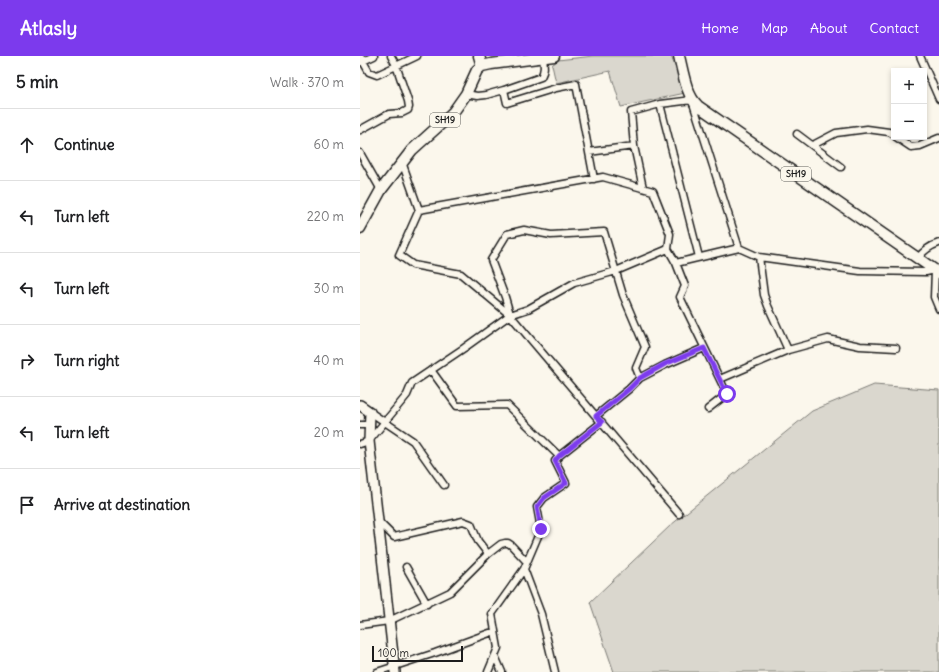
<!DOCTYPE html>
<meta charset="utf-8">
<style>
body{margin:0;font-family:Delius,sans-serif;background:#f6f6f6;color:#202124}
.controls{position:absolute;right:12px;top:12px;display:grid;overflow:hidden;border-radius:0px;box-shadow:0 2px 6px #0003}
.controls button{width:36px;height:36px;display:grid;place-items:center;padding:0;border:0;border-bottom:1px solid #e0e0e0;background:#fff;color:#202124;font:20px sans-serif}
.scale{position:absolute;left:12px;bottom:10px;width:91px;box-sizing:border-box;padding-left:4px;border:2px solid #1c1c1c;border-top:0;font-size:11px;line-height:14px;white-space:nowrap;color:#1c1c1c;-webkit-text-stroke:3px #fbf7ec;paint-order:stroke}
.stop{position:absolute;width:12px;height:12px;margin:-9px;border:3px solid #7c3aed;border-radius:50%;background:#fff}
.stop.end{background:#7c3aed;border-color:#fff;box-shadow:0 1px 4px #0008}
.list{margin:0;padding:0;list-style:none}
h2{display:flex;justify-content:space-between;align-items:center;height:52px;margin:0;padding:0 16px;font-size:17px}
h2 small{font-size:13px;font-weight:400;color:#757577}
.list li{display:grid;grid-template-columns:26px 1fr auto;gap:12px;align-items:center;box-sizing:border-box;height:72px;padding:0 16px;border-top:1px solid #e0e0e0}
.list b{display:block;font-size:15px;white-space:nowrap}
.list em{font-size:13px;font-style:normal;color:#757577}
.icon{flex:none;width:22px;height:22px;fill:none;stroke:currentColor;stroke-width:2;stroke-linecap:round;stroke-linejoin:round}
.map{position:relative;flex:none;width:579px;height:616px;overflow:hidden}
header{display:flex;align-items:center;gap:24px;box-sizing:border-box;height:56px;padding:0 20px;background:#7c3aed;color:#fff}
header strong{font-size:19px}
nav{display:flex;gap:22px;margin-inline-start:auto;font-size:14px}
main{display:flex}
aside{flex:1;background:#fff}
.map>svg:first-child{display:block}
.green{fill:#dad7ce;stroke:#7b7a75}
.lines{fill:none;stroke-linecap:round;stroke-linejoin:round}
.street-casing{stroke:#1c1c1c;stroke-width:9}
.secondary-casing{stroke:#1c1c1c;stroke-width:12}
.primary-casing{stroke:#1c1c1c;stroke-width:13}
.street{stroke:#fbf7ec;stroke-width:6}
.secondary{stroke:#fbf7ec;stroke-width:9}
.primary{stroke:#fbf7ec;stroke-width:10}
.route{stroke:#7c3aed;stroke-width:5}
.labels{text-anchor:middle;stroke-width:3;stroke-linejoin:round;paint-order:stroke}
.shield{fill:#fbf7ec;stroke:#5f5e5a;stroke-width:1}
.shield-label{font-size:9px;font-weight:bold;fill:#1c1c1c}
</style>
<header>
<strong>Atlasly</strong>
<nav><a>Home</a><a>Map</a><a>About</a><a>Contact</a></nav>
</header>
<main>
<aside>
<h2>5 min<small>Walk · 370 m</small></h2>
<ul class="list">
<li><svg class="icon" aria-label="ahead" viewBox="0 0 24 24"><path d="M12 20V5M6 11l6-6 6 6"/></svg><div><b>Continue</b></div><em>60 m</em></li>
<li><svg class="icon" aria-label="left" viewBox="0 0 24 24"><path d="M17 20v-9H6M10 6l-5 5 5 5"/></svg><div><b>Turn left</b></div><em>220 m</em></li>
<li><svg class="icon" aria-label="left" viewBox="0 0 24 24"><path d="M17 20v-9H6M10 6l-5 5 5 5"/></svg><div><b>Turn left</b></div><em>30 m</em></li>
<li><svg class="icon" aria-label="right" viewBox="0 0 24 24"><path d="M7 20v-9h11M14 6l5 5-5 5"/></svg><div><b>Turn right</b></div><em>40 m</em></li>
<li><svg class="icon" aria-label="left" viewBox="0 0 24 24"><path d="M17 20v-9H6M10 6l-5 5 5 5"/></svg><div><b>Turn left</b></div><em>20 m</em></li>
<li><svg class="icon" aria-label="arrive" viewBox="0 0 24 24"><path d="M6 21V4h12l-3 4 3 4H6"/></svg><div><b>Arrive at destination</b></div></li>
</ul>
</aside>
<div class="map">
<svg width="579" height="616" viewBox="0 0 579 616">
<rect width="100%" height="100%" fill="#fbf7ec"/>
<filter id="ink" filterUnits="userSpaceOnUse"><feTurbulence type="fractalNoise" baseFrequency=".025" numOctaves="2"/><feDisplacementMap in="SourceGraphic" scale="8" xChannelSelector="R" yChannelSelector="G"/><feConvolveMatrix kernelMatrix="1 2 1 2 8 2 1 2 1" color-interpolation-filters="sRGB"/></filter>
<g filter="url(#ink)">
<path class="green" d="M233,0H311L325,37L261,51L250,15L196,27L192,9L198,4Z
M514,329L579,334V616H254L230,546L311,469L452,355Z"/>
<g class="lines">
<g class="street-casing">
<path id="street" d="M0,0L9,16L17,19L57,0
M560,0L579,43
M1,6L14,0
M144,34L147,47L196,32L216,28L234,123
M106,38L117,40L126,39L144,34L181,21C185,14 184,9 183,2
M300,48L339,201
M0,74L29,58L42,57L48,54L49,51L48,45L36,9L31,0
M437,78L481,111
M536,81L551,91L560,90L579,82
M453,89L476,77L507,73L529,76L534,79
M229,96L274,90
M0,97L21,134
M42,106L59,154L39,199L53,209L101,218L150,259L319,458
M283,132L274,90L271,56L300,48L332,44L379,192
M59,154L243,121L293,135L310,178L308,193L316,207L325,230L320,241L367,338L348,353
M399,201L404,239L408,250L428,294
M558,202C564,194 570,190 579,187
M316,207L379,192L399,201L500,215L566,216L575,214L574,241L579,253
M150,258L145,241L131,204L147,178L164,174L191,179L244,176L263,239L285,291L276,312L280,322L269,333L236,360
M71,314L97,350L147,349L199,400
M280,322L305,309L344,292
M360,323L428,294L468,283L500,290L536,292
M10,356L53,385L84,429
M0,369H10
M0,388L9,385L47,339L52,327L104,292L150,259L168,253L214,227L256,215L308,193
M18,465L34,481L103,465L111,468L118,485L128,498
M46,511L67,548
M164,513L181,558L195,616
M0,569L29,565L90,536L128,498L141,488L145,487H148L151,489L167,506
M135,600L142,616
M17,616L75,597L135,575
M128,616L138,592L132,558L164,513L181,473L177,451L184,442L206,427L195,405L199,400L242,366"/>
</g>
<g class="secondary-casing">
<path id="secondary" d="M0,349L10,356L9,385L35,616"/>
</g>
<g class="primary-casing">
<path id="primary" d="M119,0L122,10
M319,0C323,16 326,39 338,50L579,217
M0,172L21,134L52,94L83,66L94,55L106,38L117,14L122,10L131,8L194,0"/>
</g>
<use href="#street" class="street"/>
<use href="#secondary" class="secondary"/>
<use href="#primary" class="primary"/>
</g>
</g>
<g class="lines" filter="url(#ink)">
<path class="route" d="M181,473L177,451L184,442L206,427L195,405L199,400L242,366L236,360L269,333L280,322L305,308L344,292L367,338"/>
</g>
<g class="labels">
<g class="shield">
<rect x="70" y="57" width="30" height="14" rx="3"/>
<rect x="421" y="111" width="30" height="14" rx="3"/>
</g>
<g class="shield-label">
<text x="85" y="67">SH19</text>
<text x="436" y="121">SH19</text>
</g>
</g>
</svg>
<div class="controls">
<button>+</button>
<button>−</button>
</div>
<div class="scale">100 m</div>
<div class="stop" style="left:367px;top:338px"></div>
<div class="stop end" style="left:181px;top:473px"></div>
</div>
</main>
